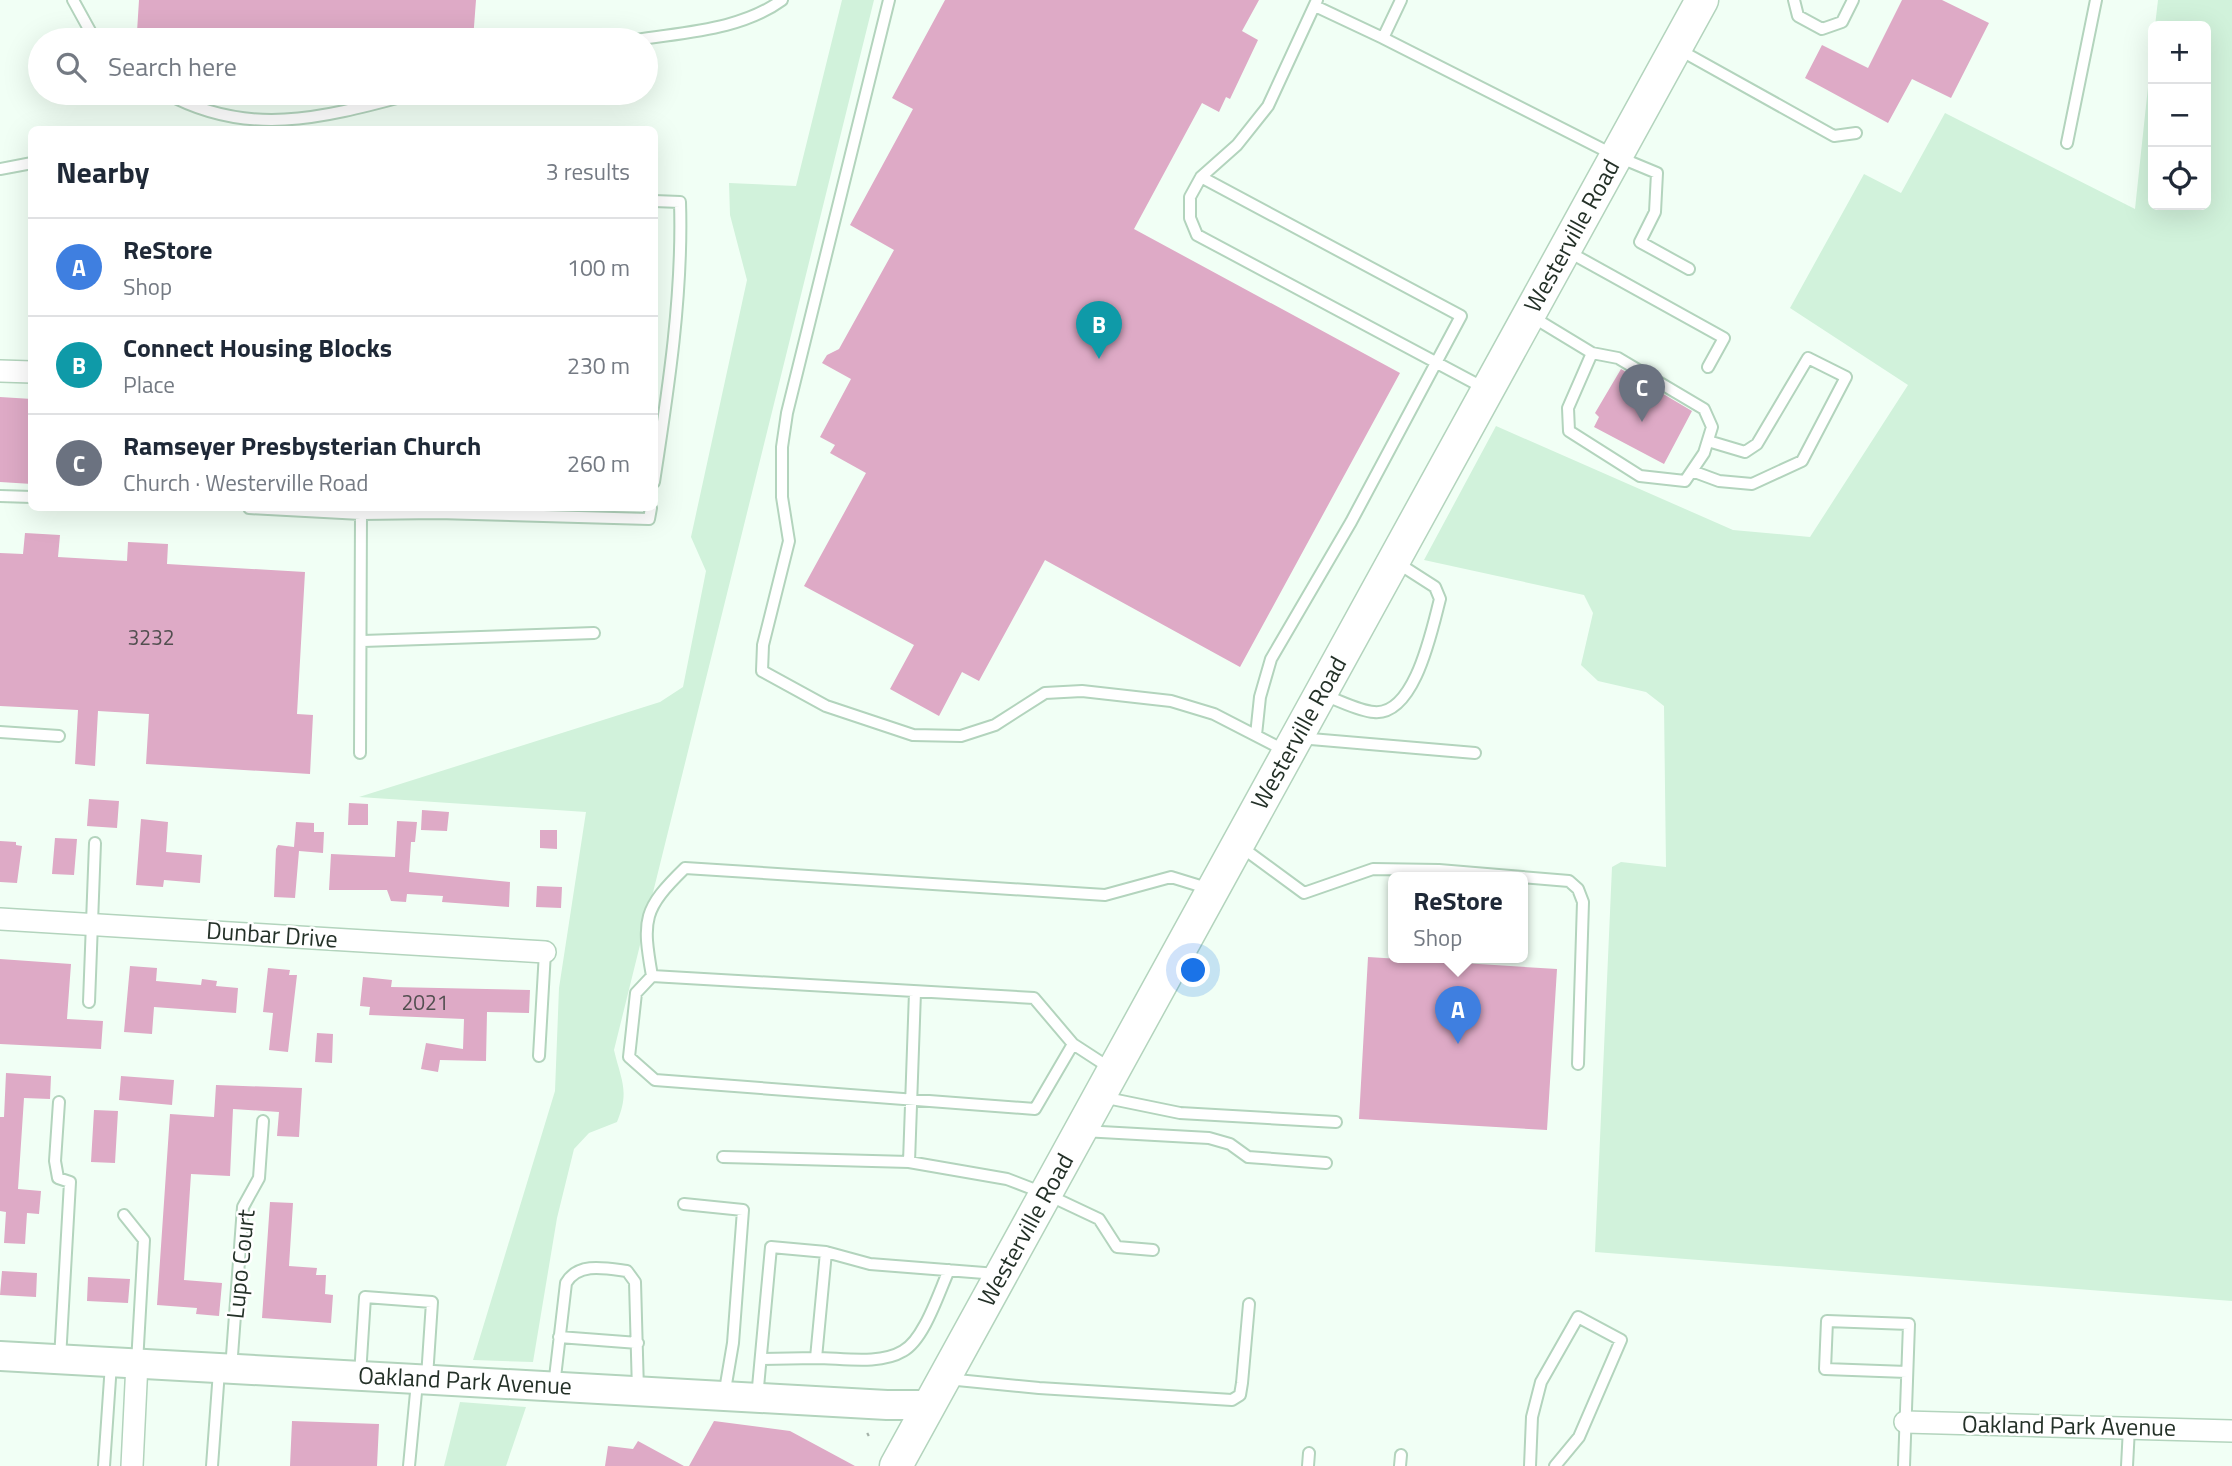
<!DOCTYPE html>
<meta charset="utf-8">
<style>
body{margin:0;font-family:"Titillium Web",sans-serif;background:#f6f6f7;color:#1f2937}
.controls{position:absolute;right:21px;top:21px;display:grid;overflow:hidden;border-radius:10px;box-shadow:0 7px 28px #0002}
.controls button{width:63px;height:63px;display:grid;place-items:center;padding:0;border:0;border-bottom:2px solid #e0e1e3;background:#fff;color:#1f2937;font:35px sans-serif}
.you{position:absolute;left:1194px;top:971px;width:24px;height:24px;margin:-18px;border:5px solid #fff;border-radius:50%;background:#1a73e8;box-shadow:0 0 0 10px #1a73e833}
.badge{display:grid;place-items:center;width:46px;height:46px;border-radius:50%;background:#ea580c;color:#fff;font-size:23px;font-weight:700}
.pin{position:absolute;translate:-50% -58px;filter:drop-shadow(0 2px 4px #0008)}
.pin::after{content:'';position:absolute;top:37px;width:24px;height:21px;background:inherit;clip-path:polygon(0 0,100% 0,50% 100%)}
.popup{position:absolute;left:1388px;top:872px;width:140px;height:91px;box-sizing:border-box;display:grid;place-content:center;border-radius:10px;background:#fff;filter:drop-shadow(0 2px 5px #0005);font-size:23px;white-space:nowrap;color:#747a83}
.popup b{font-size:26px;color:#1f2937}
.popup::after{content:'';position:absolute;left:50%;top:100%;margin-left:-14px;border:14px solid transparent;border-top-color:#fff}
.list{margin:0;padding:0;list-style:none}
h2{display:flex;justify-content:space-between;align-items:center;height:91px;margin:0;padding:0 28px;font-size:30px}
h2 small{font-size:23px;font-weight:400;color:#747a83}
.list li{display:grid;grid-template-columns:46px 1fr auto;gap:21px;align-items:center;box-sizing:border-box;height:98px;padding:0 28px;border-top:2px solid #e0e1e3}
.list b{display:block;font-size:26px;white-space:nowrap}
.list p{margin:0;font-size:23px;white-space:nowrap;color:#747a83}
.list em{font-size:23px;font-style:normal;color:#747a83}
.icon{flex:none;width:38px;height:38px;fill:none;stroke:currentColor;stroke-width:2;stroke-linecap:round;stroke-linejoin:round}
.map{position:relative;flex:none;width:2232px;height:1466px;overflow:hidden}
.search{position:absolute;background:#fff;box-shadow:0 7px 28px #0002;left:28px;top:28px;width:630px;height:77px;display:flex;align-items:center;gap:18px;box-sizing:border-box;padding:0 24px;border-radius:38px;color:#747a83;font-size:26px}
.panel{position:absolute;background:#fff;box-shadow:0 7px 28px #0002;left:28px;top:126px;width:630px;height:385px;border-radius:10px}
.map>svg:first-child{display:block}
.green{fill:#d1f2db}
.building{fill:#deaac6}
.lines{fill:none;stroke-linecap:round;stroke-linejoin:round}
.service-casing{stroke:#b3d4bd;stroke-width:14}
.minor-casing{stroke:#b3d4bd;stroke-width:24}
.secondary-casing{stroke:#b3d4bd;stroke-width:32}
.primary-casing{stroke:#b3d4bd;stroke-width:35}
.path{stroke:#a5b2a9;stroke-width:3.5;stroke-dasharray:5 3.5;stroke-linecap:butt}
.service{stroke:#fff;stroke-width:10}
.minor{stroke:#fff;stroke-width:21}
.secondary{stroke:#fff;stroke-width:28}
.primary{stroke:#fff;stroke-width:32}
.labels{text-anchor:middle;stroke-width:5;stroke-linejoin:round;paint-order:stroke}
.number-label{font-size:21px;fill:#524f50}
.street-label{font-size:24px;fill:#243128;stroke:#fff}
</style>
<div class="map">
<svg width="2232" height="1466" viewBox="0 0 2232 1466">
<rect width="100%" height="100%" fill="#f1fff5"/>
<path class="green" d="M842,0H874L614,1050C621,1080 630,1091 617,1122L589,1133L574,1149L557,1218L533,1362L473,1360L555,1091L559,988L586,812L359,797L660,702L683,687L706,571L691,537L747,280L730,215L729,183L796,186Z
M2158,0H2232V1301L1595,1252L1612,867L1621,862L1666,867L1664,706L1646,692L1598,681L1581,665L1593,613L1584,595L1424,560L1496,426L1733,530L1810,537L1908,385L1790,308L1864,174L1901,193L1945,113L2135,209L2153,40V205H2206V26H2155Z
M460,1402L526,1407L506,1466H444Z"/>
<path class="building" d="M139,0H476L473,40H268L137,32Z
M945,0H1259L1242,31L1258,40L1230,99L1226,97L1219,112L1202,103L1134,229L1400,373L1240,667L1045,560L979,681L962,672L939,716L890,689L914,645L804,586L866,473L830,453L835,445L820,437L851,379L822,363L827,355L839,349L894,250L850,225L913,109L892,98Z
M1902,0H1942L1989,23L1951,98L1912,79L1888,123L1805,78L1822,45L1868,68Z
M1621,369L1692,411L1664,464L1594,427L1599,417L1595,413Z
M0,397L32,399V484L0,482Z
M25,533L60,535L58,557L127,561L128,542L168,544L167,564L305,572L297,714L313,715L310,774L146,764L149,714L98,711L95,766L75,764L78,710L0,706V553L23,554Z
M89,799L119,801L117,828L87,826Z
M349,803L368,804V825H348Z
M422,810L449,812L447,831L421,830Z
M141,819L168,822L166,852L202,855L200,883L164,880L163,887L136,885Z
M397,821L417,822L415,842H411L409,872L510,882L509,907L442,902L443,896L407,894L406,902L391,901L387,890H329L331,854L395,857Z
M296,822L314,823V832H324L323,853L299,851L295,898L274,897L276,849L278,845L294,847Z
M540,830H557V849L540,848Z
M55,838L77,839L74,875L52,874Z
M0,841L16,842V845L22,846L17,883L0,882Z
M537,886L562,887L561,908L536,907Z
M1368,957L1557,969L1547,1130L1359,1119Z
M0,959L71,964L67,1019L103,1021L101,1049L0,1044Z
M130,966L157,968L156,981L201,985L202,979L217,981L216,986L238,988L236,1013L154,1007L152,1034L124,1032Z
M268,968L290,970L289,975H297L288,1052L269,1050L273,1013L263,1012Z
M363,977L392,980L391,987L530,990L529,1013L487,1012L486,1061L440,1060L438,1072L421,1069L426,1043L463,1049L464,1019L369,1015L370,1007L360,1006Z
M317,1033L333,1034L332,1063L315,1062Z
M6,1073L51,1076L50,1099L24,1098L18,1189L41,1191L39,1214L27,1213L25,1244L4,1243L6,1212L0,1211V1117H4Z
M121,1076L174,1080L172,1105L119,1100Z
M216,1085L302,1088L299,1137L277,1136L279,1112L233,1109L230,1176L191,1174L184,1280L222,1283L219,1316L196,1314L197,1308L157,1305L170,1114L214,1117Z
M94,1110L118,1111L115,1163L91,1162Z
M270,1202L293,1203L289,1266L317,1268L316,1275H326L325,1294L333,1295L331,1323L262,1318Z
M2,1271L37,1273L36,1297L0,1295Z
M88,1277L130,1279L128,1303L87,1301Z
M292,1421L379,1424L377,1466H290Z
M714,1421L790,1431L855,1466H689Z
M638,1441L684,1466H605L608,1446L633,1449Z"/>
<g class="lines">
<g class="service-casing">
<path id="service" d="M73,0L95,40
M889,0L787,413L782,447V497L789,541L763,645L762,671L826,706L913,735L961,736L995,725L1045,693L1082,691L1171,701L1214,714L1286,751
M1317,0L1268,106L1237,145L1201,177L1190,197V218L1197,235L1484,388
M1401,0L1383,38L1616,156L1657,173L1655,212L1640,242L1689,269
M1794,0L1798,16L1822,29L1842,22L1853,0
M1315,6L1383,38
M636,40C685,32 741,30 782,0
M1678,49L1834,136L1856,133
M166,93C251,140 329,116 416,93
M2067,143L2096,0
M0,169L32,163
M1201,177L1461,316L1351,522L1271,659L1260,697L1256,735
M654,201L680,202C683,295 668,391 654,482
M1567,251L1724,338L1708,367
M1531,316L1592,353L1568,408L1569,431L1640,476L1685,481L1704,453L1712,427L1704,409L1618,358L1592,353
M1692,471L1719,481L1752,484L1802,461L1846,377L1808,358L1757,444L1745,452L1708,441
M0,496L32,497
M249,508L361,514L438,513L649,519L651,508
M363,641L594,633
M1323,695C1339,700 1358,711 1374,712C1415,716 1432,629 1440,599L1435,587L1396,562
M0,732L59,736
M1299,738L1475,753
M360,753L361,514
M1240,846L1304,893L1373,869L1439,870L1569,881L1578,889L1583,902L1578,1064
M652,976L636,993L629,1057L655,1080L1035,1109L1073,1044
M915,992L909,1162L1007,1179L1046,1194L1099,1219L1117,1247L1153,1250
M89,1002L95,843
M539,1056L545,952
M1113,1070L1073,1044L1034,998L652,976C642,919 643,909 685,868L1105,895L1171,877L1210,889
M1102,1097L1180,1113L1336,1122
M59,1102L55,1161L58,1178L70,1182L60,1359
M1083,1131L1209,1138L1230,1144L1248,1157L1326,1163
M723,1157L909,1162
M684,1204L743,1210L733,1343L724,1396
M124,1215L144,1240L137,1363
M559,1337L638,1343
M816,1358C842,1358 880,1365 903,1351C924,1340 939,1292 949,1270
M761,1359L816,1358L826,1252
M231,1369L243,1207L259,1178L263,1121
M360,1375L365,1297L432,1302L427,1377
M947,1379L1039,1388L1232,1400L1240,1395L1242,1383L1249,1304
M554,1386L566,1283C578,1262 605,1268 627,1271L635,1282L638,1391
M757,1398L771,1247L826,1252L870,1264L997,1274
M104,1466L111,1364
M212,1466L219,1371
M409,1466L417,1382
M1308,1466L1309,1453
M1400,1466L1401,1455
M1530,1466L1532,1417L1541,1382L1578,1317L1621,1340L1579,1437L1555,1466
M1904,1466L1909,1324L1827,1321L1825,1369L1907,1372
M2127,1466L2129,1428"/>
</g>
<g class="minor-casing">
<path id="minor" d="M0,371L32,372
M0,919L545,952
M1905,1422L2232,1431
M132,1466L137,1363"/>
</g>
<g class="secondary-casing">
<path id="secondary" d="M0,1356L887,1405H930"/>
</g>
<g class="primary-casing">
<path id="primary" d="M896,1466L1702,0"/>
</g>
<path class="path" d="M867,1435L869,1434"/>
<use href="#service" class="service"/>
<use href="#minor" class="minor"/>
<use href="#secondary" class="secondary"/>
<use href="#primary" class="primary"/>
</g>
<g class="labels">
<g class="number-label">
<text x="151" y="645">3232</text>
<text x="425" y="1010">2021</text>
</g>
<g class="street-label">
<text transform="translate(1572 236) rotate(-61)" y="8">Westerville Road</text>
<text transform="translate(1299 733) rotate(-61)" y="8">Westerville Road</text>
<text transform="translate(272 935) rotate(4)" y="8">Dunbar Drive</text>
<text transform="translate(1026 1230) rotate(-61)" y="8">Westerville Road</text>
<text transform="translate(241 1264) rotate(-84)" y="8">Lupo Court</text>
<text transform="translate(465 1381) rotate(3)" y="8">Oakland Park Avenue</text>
<text transform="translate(2069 1426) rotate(1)" y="8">Oakland Park Avenue</text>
</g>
</g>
</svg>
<div class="controls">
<button>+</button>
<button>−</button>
<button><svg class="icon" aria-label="locate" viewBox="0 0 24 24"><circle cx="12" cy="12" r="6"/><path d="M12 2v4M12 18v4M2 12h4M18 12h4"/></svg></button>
</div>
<div class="you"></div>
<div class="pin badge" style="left:1458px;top:1044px;background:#3f7fe0">A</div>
<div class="popup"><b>ReStore</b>Shop</div>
<div class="pin badge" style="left:1099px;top:359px;background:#0f9aa8">B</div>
<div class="pin badge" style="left:1642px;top:422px;background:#6b7280">C</div>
<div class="search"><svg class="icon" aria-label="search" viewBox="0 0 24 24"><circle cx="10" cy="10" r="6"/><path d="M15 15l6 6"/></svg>Search here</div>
<section class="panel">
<h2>Nearby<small>3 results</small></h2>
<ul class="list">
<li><span class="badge" style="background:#3f7fe0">A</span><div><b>ReStore</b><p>Shop</p></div><em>100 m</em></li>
<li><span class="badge" style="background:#0f9aa8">B</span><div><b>Connect Housing Blocks</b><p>Place</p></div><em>230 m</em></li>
<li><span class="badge" style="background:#6b7280">C</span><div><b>Ramseyer Presbysterian Church</b><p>Church · Westerville Road</p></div><em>260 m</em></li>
</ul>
</section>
</div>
